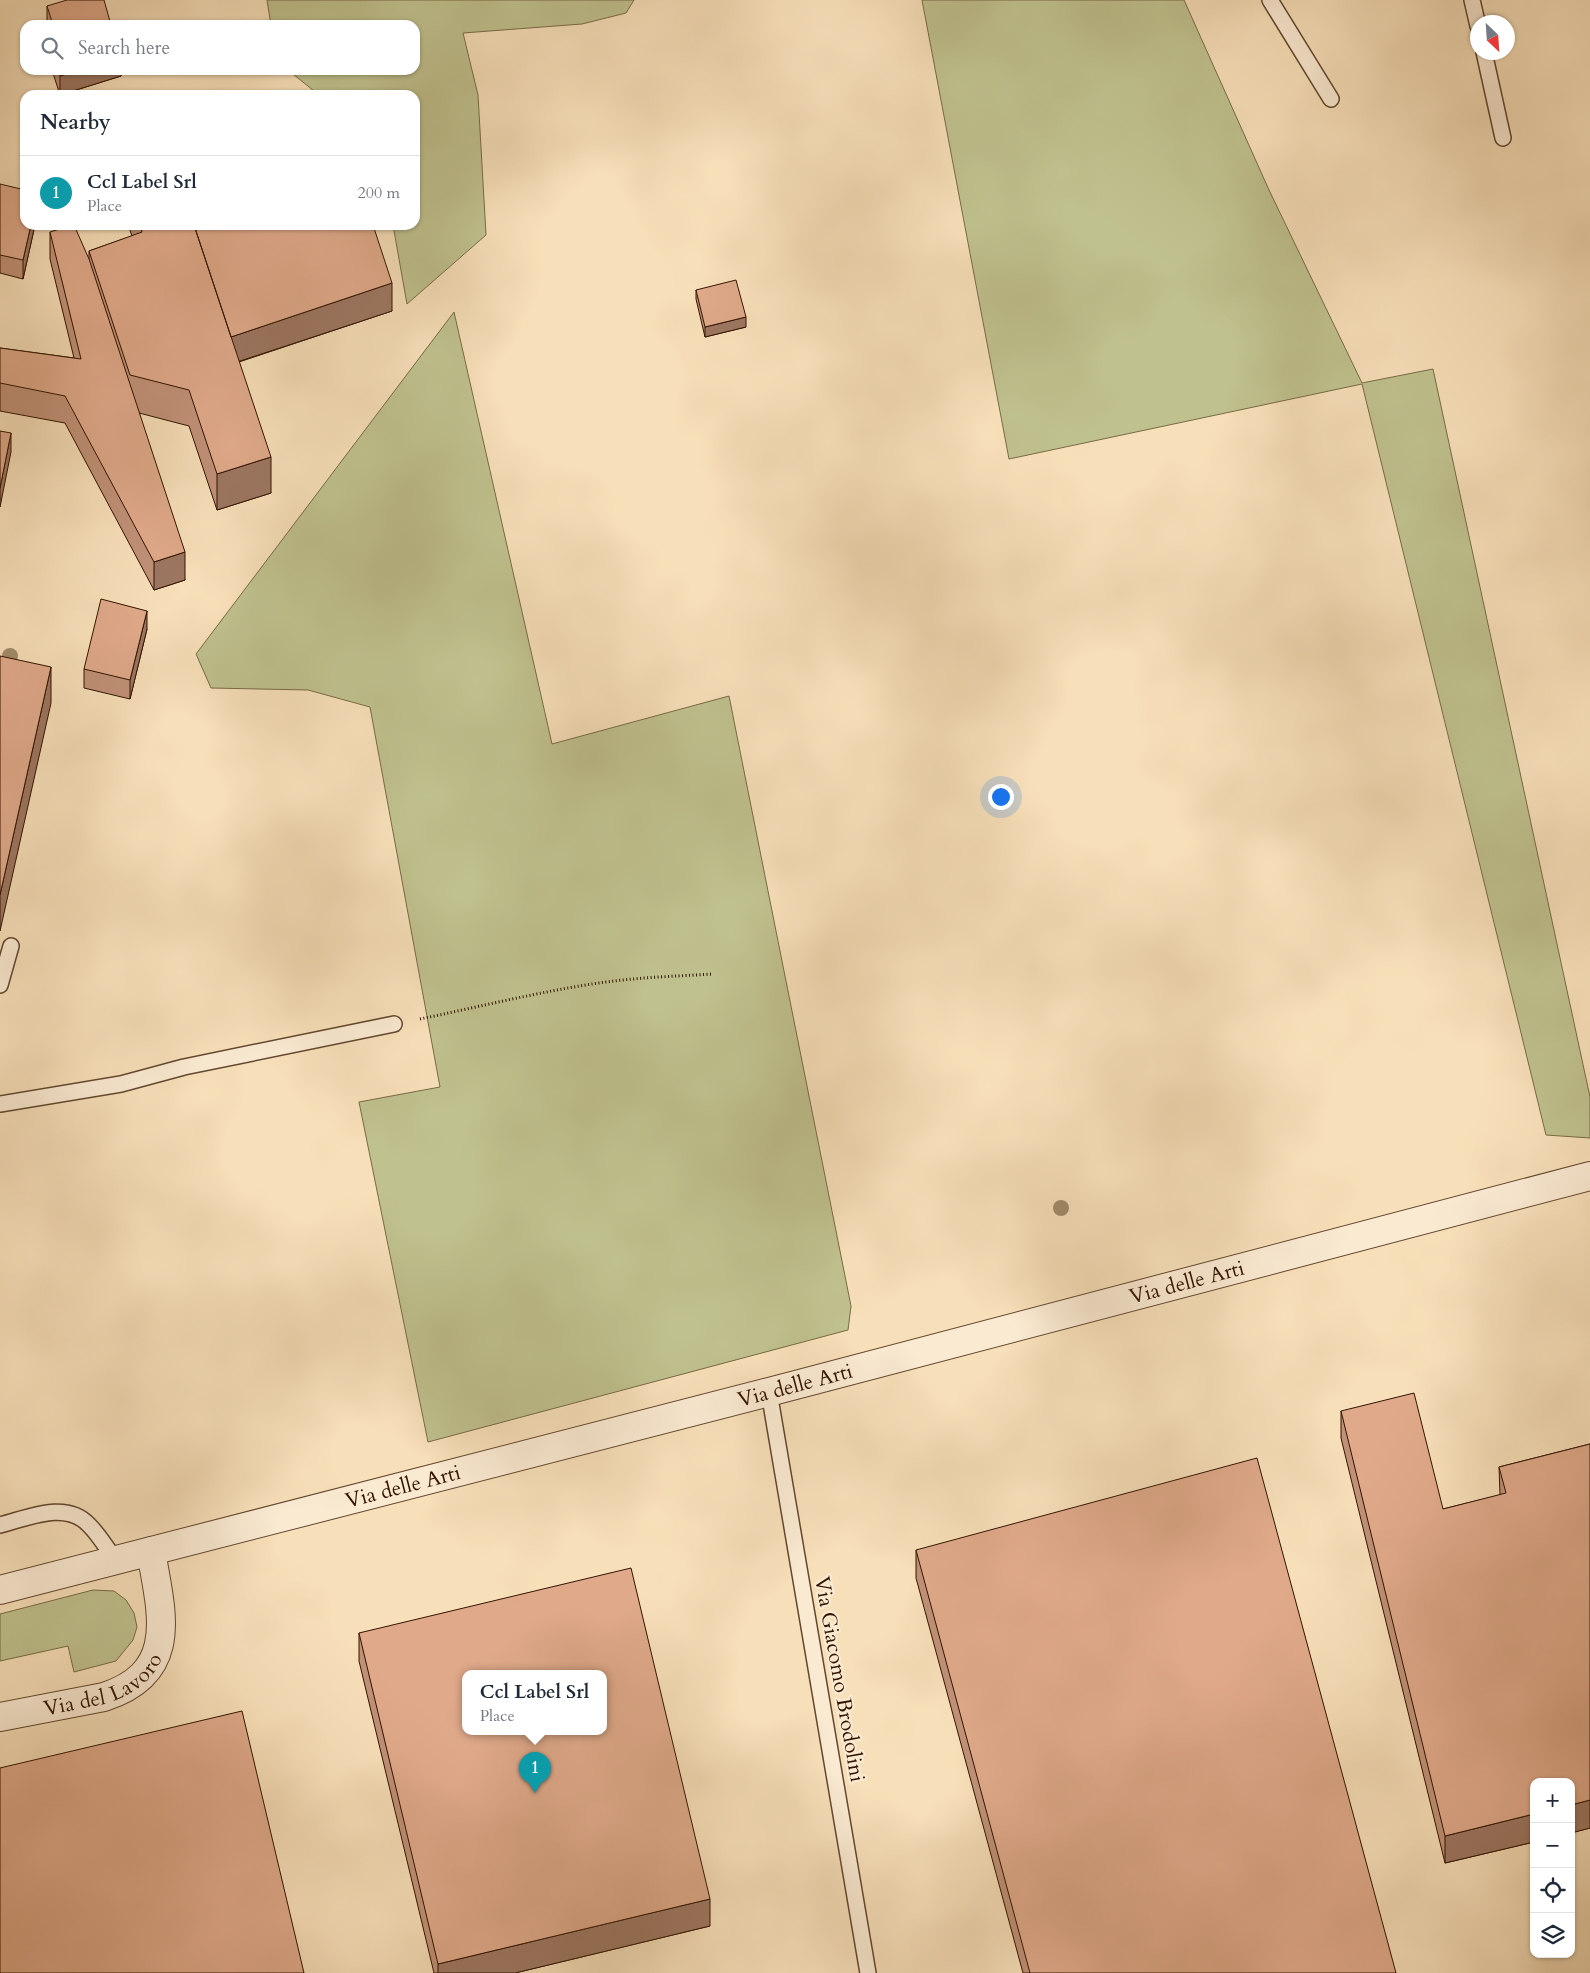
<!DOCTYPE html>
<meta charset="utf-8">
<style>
body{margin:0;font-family:Cardo,serif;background:#f2f2f3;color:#1f2937}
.controls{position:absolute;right:15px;bottom:15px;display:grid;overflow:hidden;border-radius:10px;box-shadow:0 1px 4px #0004}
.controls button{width:45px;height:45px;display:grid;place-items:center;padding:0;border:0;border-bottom:1px solid #e0e1e3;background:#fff;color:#1f2937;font:25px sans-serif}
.compass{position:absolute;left:1470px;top:15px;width:45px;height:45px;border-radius:50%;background:#fff;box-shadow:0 1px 4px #0004;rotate:155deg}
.you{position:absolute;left:1000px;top:796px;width:18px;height:18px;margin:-12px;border:4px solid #fff;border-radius:50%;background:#1a73e8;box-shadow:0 0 0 8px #1a73e833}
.badge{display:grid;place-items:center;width:32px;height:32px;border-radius:50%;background:#8f2418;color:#fff;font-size:16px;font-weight:700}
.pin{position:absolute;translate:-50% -41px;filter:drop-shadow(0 1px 2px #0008)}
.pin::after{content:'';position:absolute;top:26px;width:18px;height:15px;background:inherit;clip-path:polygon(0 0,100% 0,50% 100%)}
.popup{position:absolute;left:462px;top:1670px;width:145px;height:65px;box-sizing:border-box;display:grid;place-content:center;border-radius:10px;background:#fff;filter:drop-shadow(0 1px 4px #0005);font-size:16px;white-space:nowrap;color:#747a83}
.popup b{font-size:19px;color:#1f2937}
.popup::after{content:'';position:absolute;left:50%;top:100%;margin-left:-10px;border:10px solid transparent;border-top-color:#fff}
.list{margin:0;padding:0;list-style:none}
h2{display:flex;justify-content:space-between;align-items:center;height:65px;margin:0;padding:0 20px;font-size:21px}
h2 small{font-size:16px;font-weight:400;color:#747a83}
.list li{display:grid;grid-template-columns:32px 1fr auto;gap:15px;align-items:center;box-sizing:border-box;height:75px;padding:0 20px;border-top:1px solid #e0e1e3}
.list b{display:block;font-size:19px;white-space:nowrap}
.list p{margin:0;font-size:16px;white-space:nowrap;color:#747a83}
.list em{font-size:16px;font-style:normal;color:#747a83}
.icon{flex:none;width:28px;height:28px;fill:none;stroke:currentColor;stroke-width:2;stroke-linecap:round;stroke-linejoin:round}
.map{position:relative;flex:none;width:1590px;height:1973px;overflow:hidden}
.search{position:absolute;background:#fff;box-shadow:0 1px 4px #0004;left:20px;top:20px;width:400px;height:55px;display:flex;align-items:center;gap:12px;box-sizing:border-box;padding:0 18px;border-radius:15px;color:#747a83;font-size:19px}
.panel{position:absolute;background:#fff;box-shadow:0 1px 4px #0004;left:20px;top:90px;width:400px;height:140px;border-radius:15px}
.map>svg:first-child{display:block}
.green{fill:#bfc18e;stroke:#786a47}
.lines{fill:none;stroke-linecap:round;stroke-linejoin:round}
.lane-casing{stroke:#63472e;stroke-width:18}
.street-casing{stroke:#63472e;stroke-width:30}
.path{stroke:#321400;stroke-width:3;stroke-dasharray:1 2.5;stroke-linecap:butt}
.lane{stroke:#faead2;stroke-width:15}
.street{stroke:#faead2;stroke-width:28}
.tree{fill:#a28c6b}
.wall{fill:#c09177;stroke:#321400}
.shaded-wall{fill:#9c7661;stroke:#321400}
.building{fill:#dfa98a;stroke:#321400;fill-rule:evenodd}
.labels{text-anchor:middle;stroke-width:4.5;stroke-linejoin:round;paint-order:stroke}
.street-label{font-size:21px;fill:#321400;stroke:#faead2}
</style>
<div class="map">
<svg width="1590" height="1973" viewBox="0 0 1590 1973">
<rect width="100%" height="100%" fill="#f7dfb9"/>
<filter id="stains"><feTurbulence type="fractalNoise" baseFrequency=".004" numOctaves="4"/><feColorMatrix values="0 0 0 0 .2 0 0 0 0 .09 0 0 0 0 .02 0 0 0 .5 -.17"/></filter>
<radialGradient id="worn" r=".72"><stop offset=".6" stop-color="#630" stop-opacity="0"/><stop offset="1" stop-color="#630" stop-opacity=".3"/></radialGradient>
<path class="green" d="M267,0H634L626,13L582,24L463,33L478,95L486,235L407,304L393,225H415V95H319L288,70H415V25H271Z
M922,0H1184L1269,190L1362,383L1433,369L1590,1097V1138L1546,1135L1362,384L1009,459Z
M454,312L552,744L729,696L851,1306L848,1330L428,1442L359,1102L440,1087L370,707L308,690L211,688L196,654Z
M93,1590L114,1591L126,1600L134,1613L137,1627L133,1640L116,1661L74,1672L68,1646L0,1661V1614Z"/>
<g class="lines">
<g class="lane-casing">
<path id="lane" d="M1270,0L1331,99
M1472,0L1478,26
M1484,52L1503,138
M0,985L11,946
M0,1104L121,1084L184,1067L394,1024
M769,1392L868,1973
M0,1525C28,1518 66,1500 89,1525C99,1535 107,1548 115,1560"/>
</g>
<g class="street-casing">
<g id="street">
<path id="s1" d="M0,1590L769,1392L1590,1176"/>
<path id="s2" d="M0,1717L104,1697C181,1672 161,1612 151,1551"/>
</g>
</g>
<path class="path" d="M420,1019C484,1006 549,989 614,981C647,977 680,976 713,974"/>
<use href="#lane" class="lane"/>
<use href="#street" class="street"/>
</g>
<g class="tree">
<circle cx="10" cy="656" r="8"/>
<circle cx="1061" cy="1208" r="8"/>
</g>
<path class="wall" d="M47,6L111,25H47Z
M52,70H121V76L60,95Z
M0,184L25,225H35L23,279L0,273Z
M128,225H373L392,311L239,362L271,493L217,510L189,426L139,413L185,580L154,590L65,423L0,411V348L74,358L50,259V232L89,259V251L132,236Z
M696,290L746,327L705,337L696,299Z
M147,629L130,699L84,688V669Z
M1341,1411L1443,1509L1500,1495L1499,1467L1590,1444V1828L1571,1833V1782H1534V1842L1445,1863L1341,1438Z
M916,1550L1396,1973H1023L916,1578Z
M359,1633L710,1926L515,1973H434L359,1661Z"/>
<path class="shaded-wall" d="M79,70H121V76L60,95V76Z
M31,225H35L23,279V260Z
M392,283V311L228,365V338Z
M746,317V327L705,337V327Z
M11,433V452L0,507V488Z
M271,457V493L217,510V474Z
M185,552V580L154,590V562Z
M147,611V629L130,699V680Z
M51,667V703L0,931V895Z
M1590,1800V1828L1571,1833V1805Z
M1534,1814V1842L1445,1863V1836Z
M710,1899V1926L515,1973H438V1964Z"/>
<path class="building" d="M67,0H104L111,25H53L47,6Z
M58,70H79L60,76Z
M0,184L25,190V225H31L23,260L0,255Z
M72,225H74L89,259L185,552L154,562L65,396L0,383V348L81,359L50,232Z
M140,225H194L271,457L217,474L189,390L130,375L89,251L142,232Z
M194,225H373L392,283L231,337Z
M736,280L746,317L705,327L696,290Z
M0,431L11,433L0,488Z
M101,599L147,611L130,680L84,669Z
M0,656L51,667L0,895Z
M1414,1393L1443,1509L1506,1493L1499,1467L1590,1444V1800L1571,1805V1782H1534V1814L1445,1836L1341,1411Z
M1257,1458L1396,1973H1030L916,1550Z
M631,1568L710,1899L438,1964L359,1633ZM466,1674H604V1732H466Z
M242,1711L304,1973H0V1768Z"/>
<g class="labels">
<g class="street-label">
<text dy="7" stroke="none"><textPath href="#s1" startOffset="1226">Via delle Arti</textPath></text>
<text dy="7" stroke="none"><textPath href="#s1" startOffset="821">Via delle Arti</textPath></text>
<text dy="7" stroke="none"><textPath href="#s1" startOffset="416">Via delle Arti</textPath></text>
<text dy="7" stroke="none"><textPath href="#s2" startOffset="110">Via del Lavoro</textPath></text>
<text transform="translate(840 1679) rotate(80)" y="7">Via Giacomo Brodolini</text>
</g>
</g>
<rect width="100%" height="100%" filter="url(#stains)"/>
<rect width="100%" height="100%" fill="url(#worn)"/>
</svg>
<div class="controls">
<button>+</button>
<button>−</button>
<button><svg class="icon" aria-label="locate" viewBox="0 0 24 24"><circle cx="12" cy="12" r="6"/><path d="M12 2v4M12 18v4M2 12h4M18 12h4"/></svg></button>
<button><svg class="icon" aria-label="layers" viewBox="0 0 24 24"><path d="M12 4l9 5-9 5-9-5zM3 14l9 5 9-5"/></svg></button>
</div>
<svg class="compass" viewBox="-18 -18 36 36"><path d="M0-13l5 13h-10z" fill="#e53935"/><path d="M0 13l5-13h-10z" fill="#747a83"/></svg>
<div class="you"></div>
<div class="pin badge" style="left:535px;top:1793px;background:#0f9aa8">1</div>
<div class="popup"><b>Ccl Label Srl</b>Place</div>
<div class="search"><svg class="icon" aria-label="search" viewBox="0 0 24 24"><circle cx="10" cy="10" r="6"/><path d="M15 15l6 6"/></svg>Search here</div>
<section class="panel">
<h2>Nearby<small></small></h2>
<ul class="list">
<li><span class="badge" style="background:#0f9aa8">1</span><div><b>Ccl Label Srl</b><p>Place</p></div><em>200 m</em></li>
</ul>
</section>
</div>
